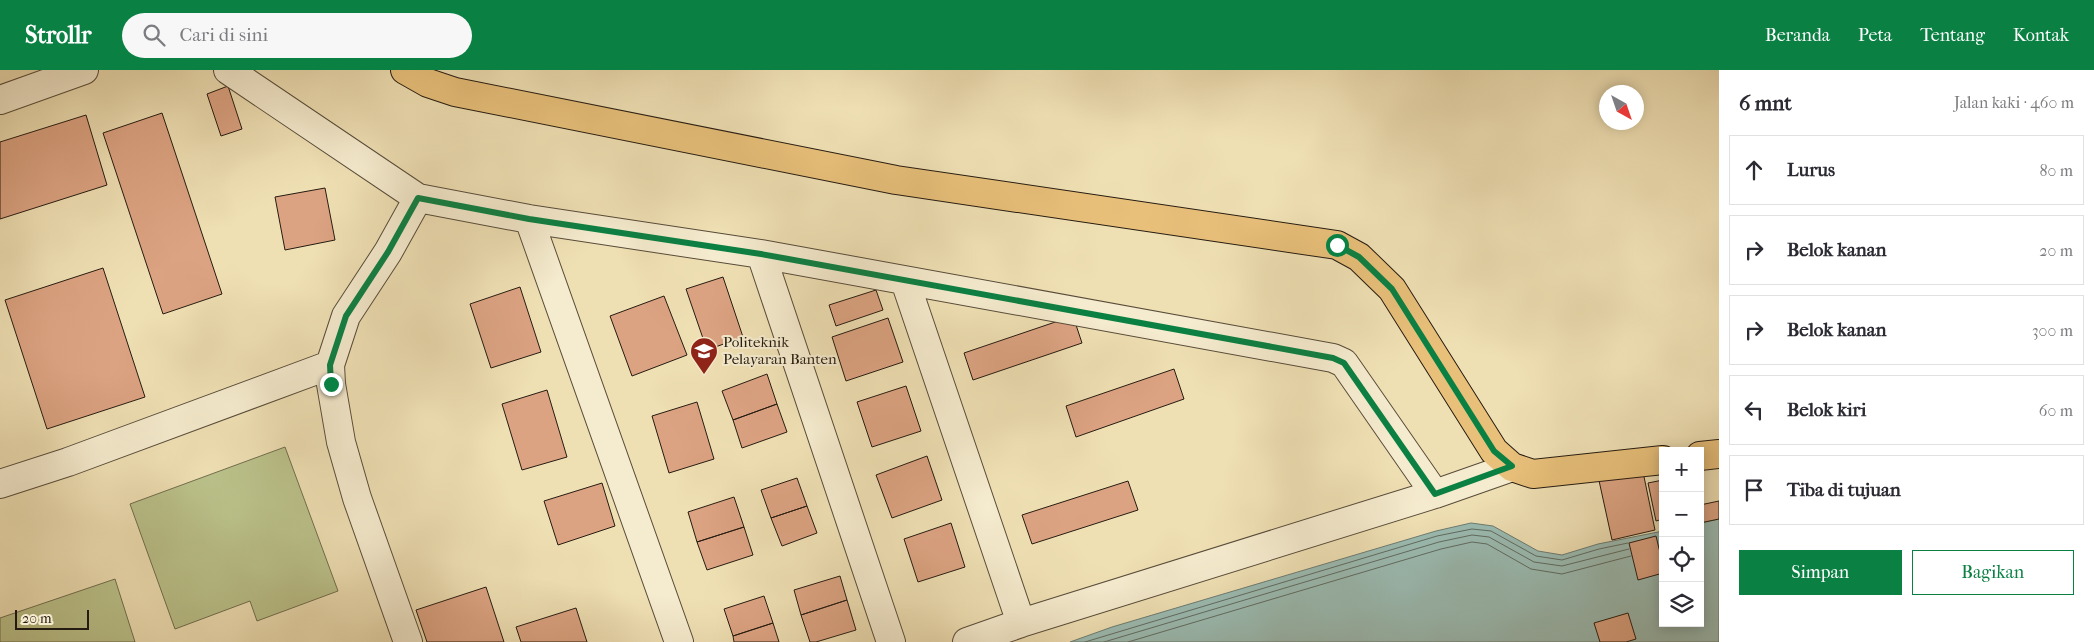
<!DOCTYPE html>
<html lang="id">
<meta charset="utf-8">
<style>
body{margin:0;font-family:"IM FELL French Canon",serif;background:#f7f7f7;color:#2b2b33}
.controls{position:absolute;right:15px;bottom:15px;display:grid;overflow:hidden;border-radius:0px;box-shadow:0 2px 12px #0003}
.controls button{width:45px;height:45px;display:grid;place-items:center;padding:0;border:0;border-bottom:1px solid #e1e1e2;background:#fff;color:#2b2b33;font:25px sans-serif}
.compass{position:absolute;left:1599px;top:15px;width:45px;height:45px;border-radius:50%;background:#fff;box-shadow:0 2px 12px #0003;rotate:140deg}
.scale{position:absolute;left:15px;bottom:12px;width:74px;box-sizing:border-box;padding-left:5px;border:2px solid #251b11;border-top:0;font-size:14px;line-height:18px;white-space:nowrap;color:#251b11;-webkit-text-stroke:4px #f5ebce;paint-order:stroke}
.stop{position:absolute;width:15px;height:15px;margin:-11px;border:4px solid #0b8043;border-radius:50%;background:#fff}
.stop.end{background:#0b8043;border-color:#fff;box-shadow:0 1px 5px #0008}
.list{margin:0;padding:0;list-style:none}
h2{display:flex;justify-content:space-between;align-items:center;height:65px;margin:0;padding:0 20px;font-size:21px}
h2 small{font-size:16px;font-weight:400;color:#7c7c81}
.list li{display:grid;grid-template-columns:32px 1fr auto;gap:15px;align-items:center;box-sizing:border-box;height:70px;margin:0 10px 10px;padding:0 10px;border:1px solid #e1e1e2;border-radius:0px}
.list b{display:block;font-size:19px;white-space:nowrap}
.list em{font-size:16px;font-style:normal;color:#7c7c81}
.actions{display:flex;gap:10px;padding:15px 20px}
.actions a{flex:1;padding:11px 0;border:1px solid #0b8043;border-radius:0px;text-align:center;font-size:18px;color:#0b8043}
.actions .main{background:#0b8043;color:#fff}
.icon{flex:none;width:28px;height:28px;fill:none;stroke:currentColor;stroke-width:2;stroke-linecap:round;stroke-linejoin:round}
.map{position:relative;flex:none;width:1719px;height:572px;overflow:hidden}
header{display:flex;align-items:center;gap:30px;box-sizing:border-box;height:70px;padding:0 25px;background:#0b8043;color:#fff}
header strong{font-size:24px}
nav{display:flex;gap:28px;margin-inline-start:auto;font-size:18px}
.search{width:350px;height:45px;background:#f7f7f7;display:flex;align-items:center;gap:12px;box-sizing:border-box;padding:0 18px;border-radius:28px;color:#7c7c81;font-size:19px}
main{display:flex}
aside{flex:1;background:#fff}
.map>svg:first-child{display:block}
.green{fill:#bbc28b;stroke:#706e4e}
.water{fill:#9bbcb3;stroke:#6c7c72}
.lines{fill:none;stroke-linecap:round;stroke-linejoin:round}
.shore{stroke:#606c62;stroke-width:1}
.building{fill:#dca382;stroke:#251b11}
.minor-casing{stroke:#584c3a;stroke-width:30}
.major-casing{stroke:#251b11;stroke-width:30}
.minor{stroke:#f5ebce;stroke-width:28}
.major{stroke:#e8c07a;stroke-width:28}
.route{stroke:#0b8043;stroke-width:6}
.labels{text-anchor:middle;stroke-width:4;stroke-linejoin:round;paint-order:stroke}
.poi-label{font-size:15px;fill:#251b11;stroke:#f5ebce;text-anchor:start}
</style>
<header>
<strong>Strollr</strong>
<div class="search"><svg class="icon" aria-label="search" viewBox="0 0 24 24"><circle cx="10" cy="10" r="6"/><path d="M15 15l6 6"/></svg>Cari di sini</div>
<nav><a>Beranda</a><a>Peta</a><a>Tentang</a><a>Kontak</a></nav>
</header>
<main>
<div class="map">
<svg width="1719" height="572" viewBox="0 0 1719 572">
<rect width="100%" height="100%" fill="#efe0b4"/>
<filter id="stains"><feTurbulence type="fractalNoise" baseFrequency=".004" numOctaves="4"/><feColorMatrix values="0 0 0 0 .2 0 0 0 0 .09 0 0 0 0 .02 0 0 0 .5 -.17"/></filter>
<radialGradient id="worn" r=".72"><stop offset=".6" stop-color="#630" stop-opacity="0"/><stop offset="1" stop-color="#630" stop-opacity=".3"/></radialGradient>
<path class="green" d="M285,377L338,521L257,551L250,531L175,559L130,434Z
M115,509L135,572H0V548Z"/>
<path class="water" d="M1719,449V572H1070L1112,557L1436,461L1471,453L1493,456L1538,481L1562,485L1598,474L1663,461V553H1700V453Z"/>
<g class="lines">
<path class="shore" d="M1085,572L1437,466L1472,459L1491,461L1536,486L1562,490L1599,479L1628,473
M1104,572L1439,472L1472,465L1489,467L1534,492L1562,496L1629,479
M1128,572L1441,479L1472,472L1487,474L1531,499L1562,504L1631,486"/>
</g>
<path class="building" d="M228,16L242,59L221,66L207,24Z
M162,43L222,224L163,244L103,63Z
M86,45L107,115L0,149V72Z
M325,118L335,170L285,180L275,127Z
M103,198L145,327L47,359L5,230Z
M723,207L743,267L707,280L686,219Z
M520,217L541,282L491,298L470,234Z
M876,220L883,240L836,256L829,235Z
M664,226L687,285L632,306L610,246Z
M1073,246L1082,273L973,310L964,283Z
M888,248L903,292L846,311L832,267Z
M1174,299L1184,329L1076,367L1066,336Z
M767,304L777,334L733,350L722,321Z
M906,316L921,361L872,377L857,332Z
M547,320L567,387L522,400L502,334Z
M697,332L714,389L669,403L652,346Z
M777,334L787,362L742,378L733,350Z
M927,386L942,430L892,448L876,405Z
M1642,397L1655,460L1612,470L1598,406Z
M797,408L807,436L771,448L761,420Z
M1663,410V449L1656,451L1648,413Z
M1128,411L1138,440L1032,474L1022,445Z
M602,413L615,456L558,475L544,431Z
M734,427L744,457L697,472L688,442Z
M1719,431V449L1700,453V435Z
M807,436L817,463L782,476L771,448Z
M951,453L965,497L918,512L904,469Z
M744,457L753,485L707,500L697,472Z
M1656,466L1663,495V503L1638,510L1629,473Z
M840,506L847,530L801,545L794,520Z
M486,517L504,572H427L416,540Z
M764,526L773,553L733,566L724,539Z
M847,530L856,560L816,572H810L801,545Z
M576,538L587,572H521L516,557Z
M1628,543L1636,569L1626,572H1600L1594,553Z
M773,553L779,572H734L733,566Z"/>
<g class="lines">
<g class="minor-casing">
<path id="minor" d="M228,0L418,128L529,149L761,184L1333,288L1344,293L1435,424
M0,30L84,0
M529,149L679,572
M761,184L891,572
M905,211L1021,553
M0,414L68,392L330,295
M408,572L357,428L341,372L331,314L330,295L346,246L388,182L418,128
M967,572L1021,553L1435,424L1512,397"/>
</g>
<g class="major-casing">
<path id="major" d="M405,0L428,13L455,22L896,110L1337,175L1359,187L1392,219L1494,381L1512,397L1533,404L1663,390
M1700,386L1719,384"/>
</g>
<use href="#minor" class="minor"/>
<use href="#major" class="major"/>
</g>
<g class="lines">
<path class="route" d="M331,314L330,295L346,246L388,182L418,128L529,149L761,184L1333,288L1344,293L1435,424L1512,396L1494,381L1392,219L1359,187L1337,175"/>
</g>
<defs>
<g id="university-pin" transform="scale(1.4375)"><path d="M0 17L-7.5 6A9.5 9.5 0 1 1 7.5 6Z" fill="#8f2418" stroke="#f5ebce"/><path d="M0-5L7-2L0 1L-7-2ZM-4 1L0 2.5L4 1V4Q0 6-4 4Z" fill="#fff"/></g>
</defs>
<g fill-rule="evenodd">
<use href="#university-pin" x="704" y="281"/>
</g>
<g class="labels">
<g class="poi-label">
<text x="723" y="277">Politeknik<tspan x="723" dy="17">Pelayaran Banten</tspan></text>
</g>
</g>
<rect width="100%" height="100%" filter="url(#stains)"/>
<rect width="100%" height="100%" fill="url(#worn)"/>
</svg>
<div class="controls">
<button>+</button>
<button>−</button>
<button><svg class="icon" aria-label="locate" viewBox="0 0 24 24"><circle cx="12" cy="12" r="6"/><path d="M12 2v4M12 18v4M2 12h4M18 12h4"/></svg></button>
<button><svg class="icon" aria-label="layers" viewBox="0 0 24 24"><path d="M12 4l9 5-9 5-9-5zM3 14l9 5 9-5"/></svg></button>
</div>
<svg class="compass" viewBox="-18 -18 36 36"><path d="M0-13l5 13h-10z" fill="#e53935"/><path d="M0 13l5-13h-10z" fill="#7c7c81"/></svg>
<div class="scale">20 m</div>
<div class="stop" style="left:1337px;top:175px"></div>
<div class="stop end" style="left:331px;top:314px"></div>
</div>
<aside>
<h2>6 mnt<small>Jalan kaki · 460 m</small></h2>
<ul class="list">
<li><svg class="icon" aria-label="ahead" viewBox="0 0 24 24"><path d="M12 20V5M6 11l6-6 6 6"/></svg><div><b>Lurus</b></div><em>80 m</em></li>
<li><svg class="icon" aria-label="right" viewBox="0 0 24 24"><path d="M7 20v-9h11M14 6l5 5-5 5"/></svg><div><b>Belok kanan</b></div><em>20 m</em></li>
<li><svg class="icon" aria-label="right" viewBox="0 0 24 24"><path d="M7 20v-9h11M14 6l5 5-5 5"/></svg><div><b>Belok kanan</b></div><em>300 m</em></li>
<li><svg class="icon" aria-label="left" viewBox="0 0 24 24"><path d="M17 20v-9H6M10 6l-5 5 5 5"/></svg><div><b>Belok kiri</b></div><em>60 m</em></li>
<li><svg class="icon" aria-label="arrive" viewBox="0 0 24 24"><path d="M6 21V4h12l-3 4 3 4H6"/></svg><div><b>Tiba di tujuan</b></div></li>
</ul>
<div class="actions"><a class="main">Simpan</a><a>Bagikan</a></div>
</aside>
</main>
